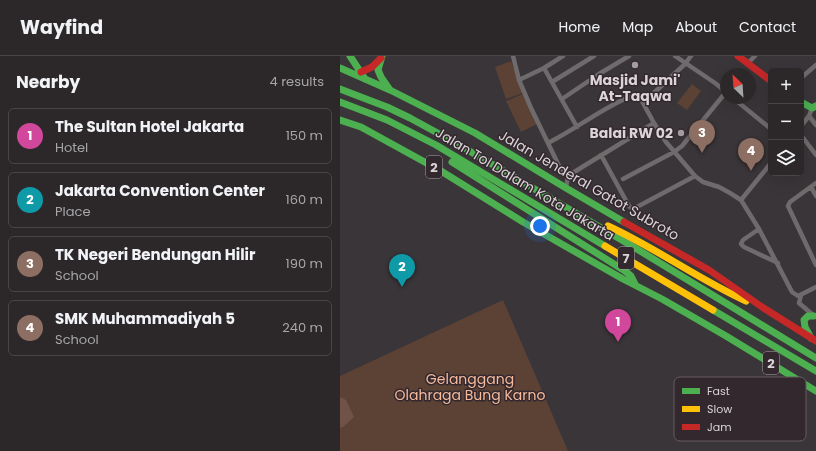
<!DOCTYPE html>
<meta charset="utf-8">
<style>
body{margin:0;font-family:Poppins,sans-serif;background:#383436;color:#f1f3f6}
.controls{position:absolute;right:12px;top:12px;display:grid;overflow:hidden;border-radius:6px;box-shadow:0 4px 16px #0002}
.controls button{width:36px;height:36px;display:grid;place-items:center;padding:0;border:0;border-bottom:1px solid #484447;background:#2c282a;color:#f1f3f6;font:20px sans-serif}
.compass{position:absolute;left:380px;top:12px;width:36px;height:36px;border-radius:50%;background:#2c282a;box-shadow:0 4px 16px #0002;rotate:335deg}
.you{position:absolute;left:200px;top:170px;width:14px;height:14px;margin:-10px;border:3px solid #fff;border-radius:50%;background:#1a73e8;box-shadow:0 0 0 6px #1a73e833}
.badge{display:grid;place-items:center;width:26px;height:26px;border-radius:50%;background:#1a73e8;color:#fff;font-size:13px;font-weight:700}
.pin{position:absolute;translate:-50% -33px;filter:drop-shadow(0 1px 2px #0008)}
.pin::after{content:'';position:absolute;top:21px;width:14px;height:12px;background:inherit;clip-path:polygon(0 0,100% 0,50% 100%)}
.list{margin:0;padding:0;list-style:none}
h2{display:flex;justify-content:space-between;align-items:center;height:52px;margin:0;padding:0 16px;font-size:17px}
h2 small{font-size:13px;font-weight:400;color:#a6a6a8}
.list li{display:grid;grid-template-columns:26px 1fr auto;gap:12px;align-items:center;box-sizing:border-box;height:56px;margin:0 8px 8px;padding:0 8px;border:1px solid #484447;border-radius:6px}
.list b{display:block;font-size:15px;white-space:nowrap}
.list p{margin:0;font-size:13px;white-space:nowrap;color:#a6a6a8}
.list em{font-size:13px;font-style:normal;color:#a6a6a8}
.icon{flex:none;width:22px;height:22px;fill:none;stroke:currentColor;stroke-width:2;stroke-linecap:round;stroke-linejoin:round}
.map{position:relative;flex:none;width:476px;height:395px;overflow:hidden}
header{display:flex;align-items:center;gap:24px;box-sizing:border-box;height:56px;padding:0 20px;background:#2c282a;border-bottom:1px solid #484447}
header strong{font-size:19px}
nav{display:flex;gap:22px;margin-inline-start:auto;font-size:14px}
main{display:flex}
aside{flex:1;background:#2c282a}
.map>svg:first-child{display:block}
.green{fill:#5c4135}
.forest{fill:#705346}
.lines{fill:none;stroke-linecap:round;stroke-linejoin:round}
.street{stroke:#6f6b6d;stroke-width:4.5}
.fast{stroke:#4caf50;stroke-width:7}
.slow{stroke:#ffc107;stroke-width:7}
.jam{stroke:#c62828;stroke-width:7}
.poi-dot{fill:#a29c9f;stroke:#33282e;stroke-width:1.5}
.labels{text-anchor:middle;stroke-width:3;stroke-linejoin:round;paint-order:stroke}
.shield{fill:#33282e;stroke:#a8a0a4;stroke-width:1}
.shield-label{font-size:13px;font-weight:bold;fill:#dad3d7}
.poi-label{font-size:14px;font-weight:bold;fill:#dad3d7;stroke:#33282e}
.street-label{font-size:14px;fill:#dad3d7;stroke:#33282e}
.park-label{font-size:14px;fill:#f6ba9d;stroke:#33282e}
.key{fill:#33282e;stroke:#655b61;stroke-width:1}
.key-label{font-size:11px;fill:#dad3d7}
</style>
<header>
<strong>Wayfind</strong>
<nav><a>Home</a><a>Map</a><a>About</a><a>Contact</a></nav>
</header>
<main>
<aside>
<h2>Nearby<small>4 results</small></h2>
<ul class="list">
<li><span class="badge" style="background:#d1479c">1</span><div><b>The Sultan Hotel Jakarta</b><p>Hotel</p></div><em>150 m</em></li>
<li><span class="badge" style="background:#0f9aa8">2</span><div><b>Jakarta Convention Center</b><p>Place</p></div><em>160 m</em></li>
<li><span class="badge" style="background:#8d6e63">3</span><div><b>TK Negeri Bendungan Hilir</b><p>School</p></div><em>190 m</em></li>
<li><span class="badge" style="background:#8d6e63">4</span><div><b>SMK Muhammadiyah 5</b><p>School</p></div><em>240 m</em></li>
</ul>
</aside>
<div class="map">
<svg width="476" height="395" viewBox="0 0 476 395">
<rect width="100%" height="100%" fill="#3a3538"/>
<path class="green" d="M171,5L183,37L166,43L155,11Z
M352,28L361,35L347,54L337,47Z
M183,38L197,68L181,76L166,45Z
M163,244L228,395H0V320Z"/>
<path class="forest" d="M0,341L6,344L14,361L3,371L0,372Z"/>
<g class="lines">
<path class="street" d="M173,0L179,24L191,52L221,114L228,120
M335,0L375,27L386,36
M408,7L415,0
M204,12L237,71
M461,22L476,9
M179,24L204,12L223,0
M212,26L254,0
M393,42L431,73
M222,43L259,18L289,0
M303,47L345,8L351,0
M469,60L476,69
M461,70L469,60L472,52
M461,79L476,99
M208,87C230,76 249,62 271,50C279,46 288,40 297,39L300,41L303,47L314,67L326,86L355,120L363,126L379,131L390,137L401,144L419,173L452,236L458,240L476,231
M261,99L289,150L291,152H295L355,120
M283,123L334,96L342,90L386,36
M476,127L450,146L448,150L476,209
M471,131L476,140
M226,132L228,120L239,113L314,67
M401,144L431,107
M419,173L403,184L401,188L404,191L438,207
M461,239L459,247L473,259"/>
<path class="fast" d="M10,0L25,23
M42,0L38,14L41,21L50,34
M0,12L50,34L135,77L226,132L284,166
M0,33L47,51L70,62L114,86L292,190L476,302
M0,46L47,64L96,89L265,190
M461,46L472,52L476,50
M0,64L21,71L101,115L183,166L283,223L322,243L386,280L476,335
M112,106L285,215L291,220L295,228
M373,254L476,315
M471,282L465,271L464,264L468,260H474"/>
<path class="slow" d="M268,170C316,192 358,223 406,245
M265,190L373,254"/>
<path class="jam" d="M398,0L431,25
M21,16L32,11L41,2
M284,166L369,214L422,251L476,285"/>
</g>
<g class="poi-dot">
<circle cx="295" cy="9" r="4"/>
<circle cx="341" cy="77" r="4"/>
</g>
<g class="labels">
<g class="shield">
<rect x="86" y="100" width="16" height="22" rx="3"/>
<rect x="278" y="191" width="16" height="22" rx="3"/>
<rect x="423" y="296" width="16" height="22" rx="3"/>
</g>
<g class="shield-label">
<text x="94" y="116">2</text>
<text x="286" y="207">7</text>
<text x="431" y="312">2</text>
</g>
<g class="poi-label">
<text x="295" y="29">Masjid Jami'<tspan x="295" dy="16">At-Taqwa</tspan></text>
<text x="333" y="82" text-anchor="end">Balai RW 02</text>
</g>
<g class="street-label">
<text transform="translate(185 128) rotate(31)" y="5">Jalan Tol Dalam Kota Jakarta</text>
<text transform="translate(249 129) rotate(30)" y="5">Jalan Jenderal Gatot Subroto</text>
</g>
<g class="park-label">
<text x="130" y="328">Gelanggang<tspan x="130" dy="16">Olahraga Bung Karno</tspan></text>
</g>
</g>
<rect x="334" y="321" width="132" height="64" rx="6" class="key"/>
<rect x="342" y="332" width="18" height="6" fill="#4caf50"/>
<rect x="342" y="350" width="18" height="6" fill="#ffc107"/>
<rect x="342" y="368" width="18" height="6" fill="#c62828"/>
<g class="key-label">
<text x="367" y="339">Fast</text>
<text x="367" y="357">Slow</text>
<text x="367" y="375">Jam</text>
</g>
</svg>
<div class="controls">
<button>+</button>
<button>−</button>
<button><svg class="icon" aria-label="layers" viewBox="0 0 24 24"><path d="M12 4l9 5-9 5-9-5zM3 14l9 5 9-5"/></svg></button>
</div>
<svg class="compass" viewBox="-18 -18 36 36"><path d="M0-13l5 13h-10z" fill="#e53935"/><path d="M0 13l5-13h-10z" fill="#a6a6a8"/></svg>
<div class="you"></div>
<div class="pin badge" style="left:278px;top:286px;background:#d1479c">1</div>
<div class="pin badge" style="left:62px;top:231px;background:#0f9aa8">2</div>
<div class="pin badge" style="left:362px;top:97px;background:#8d6e63">3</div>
<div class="pin badge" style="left:411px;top:115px;background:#8d6e63">4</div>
</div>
</main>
